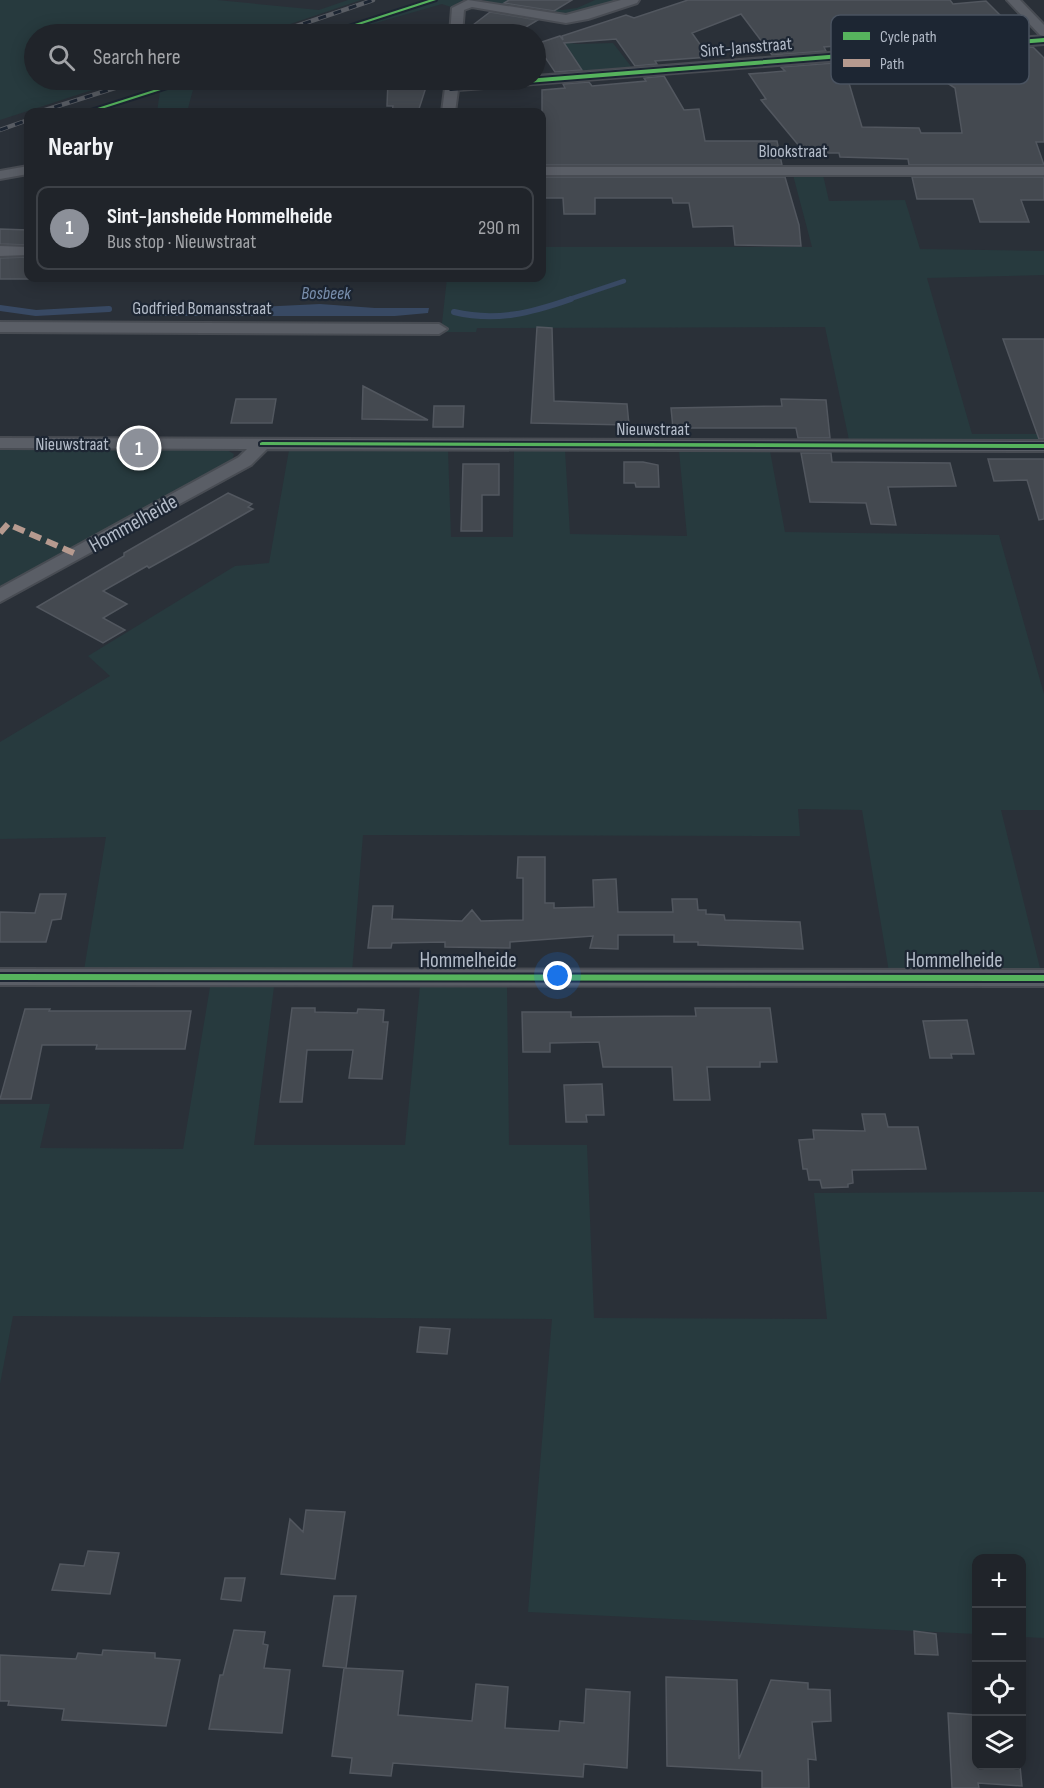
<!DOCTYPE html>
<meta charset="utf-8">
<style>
body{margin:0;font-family:"Sofia Sans Condensed",sans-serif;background:#2d3036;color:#f1f3f6}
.controls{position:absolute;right:18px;bottom:18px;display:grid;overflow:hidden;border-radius:12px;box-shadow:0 3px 15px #0003}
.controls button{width:54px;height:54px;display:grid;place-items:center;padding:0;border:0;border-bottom:2px solid #3d4147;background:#20242a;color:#f1f3f6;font:30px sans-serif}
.you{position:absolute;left:558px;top:976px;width:21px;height:21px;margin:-15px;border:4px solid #fff;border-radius:50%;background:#1a73e8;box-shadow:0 0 0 9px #1a73e833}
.badge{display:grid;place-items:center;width:39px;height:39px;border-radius:50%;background:#8c9099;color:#fff;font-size:20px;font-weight:700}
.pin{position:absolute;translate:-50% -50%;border:3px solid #fff;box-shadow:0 2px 6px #0006}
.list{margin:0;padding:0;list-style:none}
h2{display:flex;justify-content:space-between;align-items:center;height:78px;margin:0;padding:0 24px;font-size:26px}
h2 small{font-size:20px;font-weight:400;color:#a2a4a8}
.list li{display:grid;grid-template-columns:39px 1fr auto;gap:18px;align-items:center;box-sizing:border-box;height:84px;margin:0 12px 12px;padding:0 12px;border:2px solid #3d4147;border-radius:12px}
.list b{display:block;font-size:22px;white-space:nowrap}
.list p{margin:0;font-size:20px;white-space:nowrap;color:#a2a4a8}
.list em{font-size:20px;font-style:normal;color:#a2a4a8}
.icon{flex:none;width:33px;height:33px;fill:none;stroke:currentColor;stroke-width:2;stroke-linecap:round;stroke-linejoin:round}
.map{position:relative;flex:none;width:1044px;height:1788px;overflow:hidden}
.search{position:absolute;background:#20242a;box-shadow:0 3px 15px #0003;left:24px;top:24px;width:522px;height:66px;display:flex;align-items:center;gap:15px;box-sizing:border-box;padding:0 21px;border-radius:33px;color:#a2a4a8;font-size:22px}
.panel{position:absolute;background:#20242a;box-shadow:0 3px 15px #0003;left:24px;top:108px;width:522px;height:174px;border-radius:12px}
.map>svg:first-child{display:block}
.green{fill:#273a3e}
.water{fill:#384963}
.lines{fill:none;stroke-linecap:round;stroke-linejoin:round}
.stream-far1{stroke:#384963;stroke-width:4.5}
.stream{stroke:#384963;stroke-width:6}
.building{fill:#444950;stroke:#52575f;stroke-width:1.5}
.street-casing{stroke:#484c53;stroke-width:4}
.street{fill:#5a5e66;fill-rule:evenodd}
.rail-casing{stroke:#595d64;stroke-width:4.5}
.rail{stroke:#1d2633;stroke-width:3;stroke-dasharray:8;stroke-linecap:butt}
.quiet{stroke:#b69a8f;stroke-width:6;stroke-dasharray:12 6;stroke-linecap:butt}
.cycleway-casing{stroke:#1d2633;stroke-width:4}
.cycleway{fill:#56b35d;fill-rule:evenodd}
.labels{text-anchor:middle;stroke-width:4.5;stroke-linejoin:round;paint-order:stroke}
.far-street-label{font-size:18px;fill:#b4bcc9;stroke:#1d2633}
.far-water-label{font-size:18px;font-style:italic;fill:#7c92b1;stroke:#1d2633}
.street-label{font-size:21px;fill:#b4bcc9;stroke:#1d2633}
.key{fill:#1d2633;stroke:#4a5360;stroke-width:1.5}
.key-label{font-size:16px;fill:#b4bcc9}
</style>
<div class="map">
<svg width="1044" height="1788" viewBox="0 0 1044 1788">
<rect width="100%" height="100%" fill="#2a3038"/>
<path class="green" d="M0,0H217L319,10L348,0H361L261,34H34V80H123L0,120Z
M428,0H463L451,7L442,4L341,33L344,34H318Z
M482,0H511L562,10L577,8L595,0H622L570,16L550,15Z
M553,41L578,44L613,43L633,69L580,74L570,53Z
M176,80H212L194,86L187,112H157L161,84Z
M793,175H823L829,201L905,200L920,249L1044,251V275L927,278L972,434H1044V440H849L825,327L477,328L476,332H441L447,278H542V247H812Z
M0,449H204L227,450L234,454L232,461L0,588Z
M289,450H448L451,537H513L514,451L565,450L570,534L687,536L679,451H770L785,532L999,535L1044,694V810H1001L1041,972H889L862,810L798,809L800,836L363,835L352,972L84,970L106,837L0,839V742L110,676L88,656L235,566L269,563Z
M420,985L507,986L509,1145H587L594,1318L827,1319L814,1193L1044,1192V1638L1022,1637V1558H976V1634L528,1612L552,1319L13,1316L0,1384V1104H50L40,1148L183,1149L210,987H274L254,1145H405Z"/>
<path class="water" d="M320,304L375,308H429L428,313L395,316H151L149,311L150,306L258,307Z"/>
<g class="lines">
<path class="stream-far1" d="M567,300L624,281"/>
<path class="stream" d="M0,308L36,313L109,309
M454,312C496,322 531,313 571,299"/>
</g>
<path class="building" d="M509,0H572L554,11L504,3Z
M688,0H950L953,4L986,1L1021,36L889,46L886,42L824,47L826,51L772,55L741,14L692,33L709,57L655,61L657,64L635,66L616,39L564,43L582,70L555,72L536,44L560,36L563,40L562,36L626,15L634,18Z
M490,12L538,20L516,33L473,25Z
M1033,47L1044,58V142H1036L1044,165H909L908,159L840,157L839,153H805L761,100L766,99L749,74L785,71L781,67L834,63L849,83L862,127L919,128L921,133H962L955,88L935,75L915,77L899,58Z
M664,76L684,110L699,109L705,141H777L782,165H542V90L565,88L563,84L589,82L592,86L646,81L644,78Z
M401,80L428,81L418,112H392L393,106H387L388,81H400Z
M542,177H785L799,225L801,246L735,245L733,226L693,227L689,203H673L672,198H595V214H564L563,198H542Z
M912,177H1044V200H1021L1029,222H980L973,199H917Z
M0,229L28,230V245L0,244Z
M28,257V279H0V258Z
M537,327L552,328L554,401L627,404L629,425L531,423Z
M1003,339H1044V439H1039Z
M363,386L428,420L362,419Z
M236,399H276L272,423H231Z
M781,399L826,400L830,438H798L796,428H673L671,408L782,406Z
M434,406H464L463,427H433Z
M801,453H831L832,462L950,463L956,486L888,487L896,525L871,524L866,503L810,502Z
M988,459H1044V519L1039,520L1027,480L994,481Z
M624,462H643L658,465L659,487H636L635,483H624Z
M463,464H499V495H482V531H461Z
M228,493L252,504L248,507L253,509L194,543L149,568L147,566L103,591L127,604L103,618L125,630L103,643L37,607L124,556V553Z
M518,857H545V903H554V908L594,907L593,880L616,879L618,912H673L672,899H697L698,910H706V914L724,915L725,920L800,922L803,949L698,945V942H674V935H618V949L590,948L593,936L510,942V948L445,947V942L392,943L391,948H368L373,906H393L392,919L462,921L472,910L481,921L523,920V878H517Z
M40,894H66L61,919L52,920L46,942H0V912L35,913Z
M292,1008H315V1012L357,1013L358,1009L384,1010L383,1022H388L382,1079L349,1078L353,1050H307L302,1102H280Z
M695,1008H770L777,1062H760V1067H707L710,1100H674L672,1067H603L599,1042L550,1043V1052H523L522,1012H571V1017L696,1016Z
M25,1009H50L49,1011H191L185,1049H96L97,1045H42L31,1099H0Z
M967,1020L974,1054H951L952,1058H930L923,1021Z
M602,1084L604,1115H586L587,1122H566L564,1085Z
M862,1114H885L888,1127H918L926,1169L852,1170L853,1183L848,1184V1187L822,1188L820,1180H809L807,1169H803L799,1140L814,1139L813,1130L865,1131Z
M420,1327L450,1329L447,1354L417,1352Z
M306,1510L345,1512L335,1579L281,1574L290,1519L303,1532Z
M88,1551L119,1553L110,1594L52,1590L60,1564L84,1566Z
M225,1578H245L241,1601L221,1599Z
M334,1596H356L346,1668L323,1666Z
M234,1630L265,1632L263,1644L268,1645L264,1668L290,1670L282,1733L209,1729L220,1675H223Z
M914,1631L936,1634L938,1655L915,1654Z
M103,1650L155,1653V1658L180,1660L166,1726L62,1720L64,1709L8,1705L9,1701H0V1655L76,1659L78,1653L102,1655Z
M344,1668L403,1671L398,1715L472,1721L476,1684L508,1687L505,1728L559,1731L560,1721L584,1723L586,1689L630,1692L627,1768L584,1764L583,1777L393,1763L391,1776L350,1773L352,1758L332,1756Z
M666,1677L737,1680L739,1759L771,1680L808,1683V1689L830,1690L831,1721L812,1722L816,1760L808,1759L809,1788H762V1771L667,1766Z
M948,1713L976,1715V1766H1020L1022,1786L978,1783L979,1788H952Z"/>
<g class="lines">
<g class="street-casing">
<path id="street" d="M468,0L566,15L621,0H639L637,3L588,19L566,23L472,7L464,10L462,34H450L452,8Z
M1007,0H1020L1044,25V36L1040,35Z
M1044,36V44L458,90L455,112H442L446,80H458V82L536,80V76Z
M28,166V174L0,179V171Z
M542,167H1044V175H542Z
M0,246L28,247V255L0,256Z
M0,322L439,324L447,329L439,334L0,332Z
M0,438L1044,441V451L267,449L251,465L0,602V588L239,457L247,449L0,448Z
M0,969L1044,970V986L0,985Z"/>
</g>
<use href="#street" class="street"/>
<g class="rail-casing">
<path id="rail" d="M273,34L373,0
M39,112L140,80
M0,130L28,120"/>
</g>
<use href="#rail" class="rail"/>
<path class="quiet" d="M0,533L8,524L76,554"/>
<g class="cycleway-casing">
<path id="cycleway" d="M429,0H436L331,34H324Z
M1044,38V42L451,89L448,87L451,85Z
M185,80H192L92,112H85Z
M262,442L1044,444V448L260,445V443Z
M0,974L1044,975V981L0,980Z"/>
</g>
<use href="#cycleway" class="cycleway"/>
</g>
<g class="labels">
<g class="far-street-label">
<text transform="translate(746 47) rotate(-5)" y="6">Sint-Jansstraat</text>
<text x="793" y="157">Blookstraat</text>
<text x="202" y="314">Godfried Bomansstraat</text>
<text x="653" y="435">Nieuwstraat</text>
<text x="72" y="450">Nieuwstraat</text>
</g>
<g class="far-water-label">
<text x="326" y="299">Bosbeek</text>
</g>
<g class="street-label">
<text transform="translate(133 523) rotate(-29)" y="7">Hommelheide</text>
<text x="468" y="967">Hommelheide</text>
<text x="954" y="967">Hommelheide</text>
</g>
</g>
<rect x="831" y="15" width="198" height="69" rx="9" class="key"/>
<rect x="843" y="32" width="27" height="8" fill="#56b35d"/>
<rect x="843" y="59" width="27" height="8" fill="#b69a8f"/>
<g class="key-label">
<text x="880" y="42">Cycle path</text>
<text x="880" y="69">Path</text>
</g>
</svg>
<div class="controls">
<button>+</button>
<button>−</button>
<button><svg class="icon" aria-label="locate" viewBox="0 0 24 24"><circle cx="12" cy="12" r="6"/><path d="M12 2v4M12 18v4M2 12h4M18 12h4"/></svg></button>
<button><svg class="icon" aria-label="layers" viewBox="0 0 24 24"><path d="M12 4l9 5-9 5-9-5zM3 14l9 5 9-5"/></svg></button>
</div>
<div class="you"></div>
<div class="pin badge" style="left:139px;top:448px">1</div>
<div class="search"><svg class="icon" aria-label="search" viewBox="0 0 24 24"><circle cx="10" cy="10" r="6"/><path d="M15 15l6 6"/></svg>Search here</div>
<section class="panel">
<h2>Nearby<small></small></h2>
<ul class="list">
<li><span class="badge">1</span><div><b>Sint-Jansheide Hommelheide</b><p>Bus stop · Nieuwstraat</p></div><em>290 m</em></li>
</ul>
</section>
</div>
